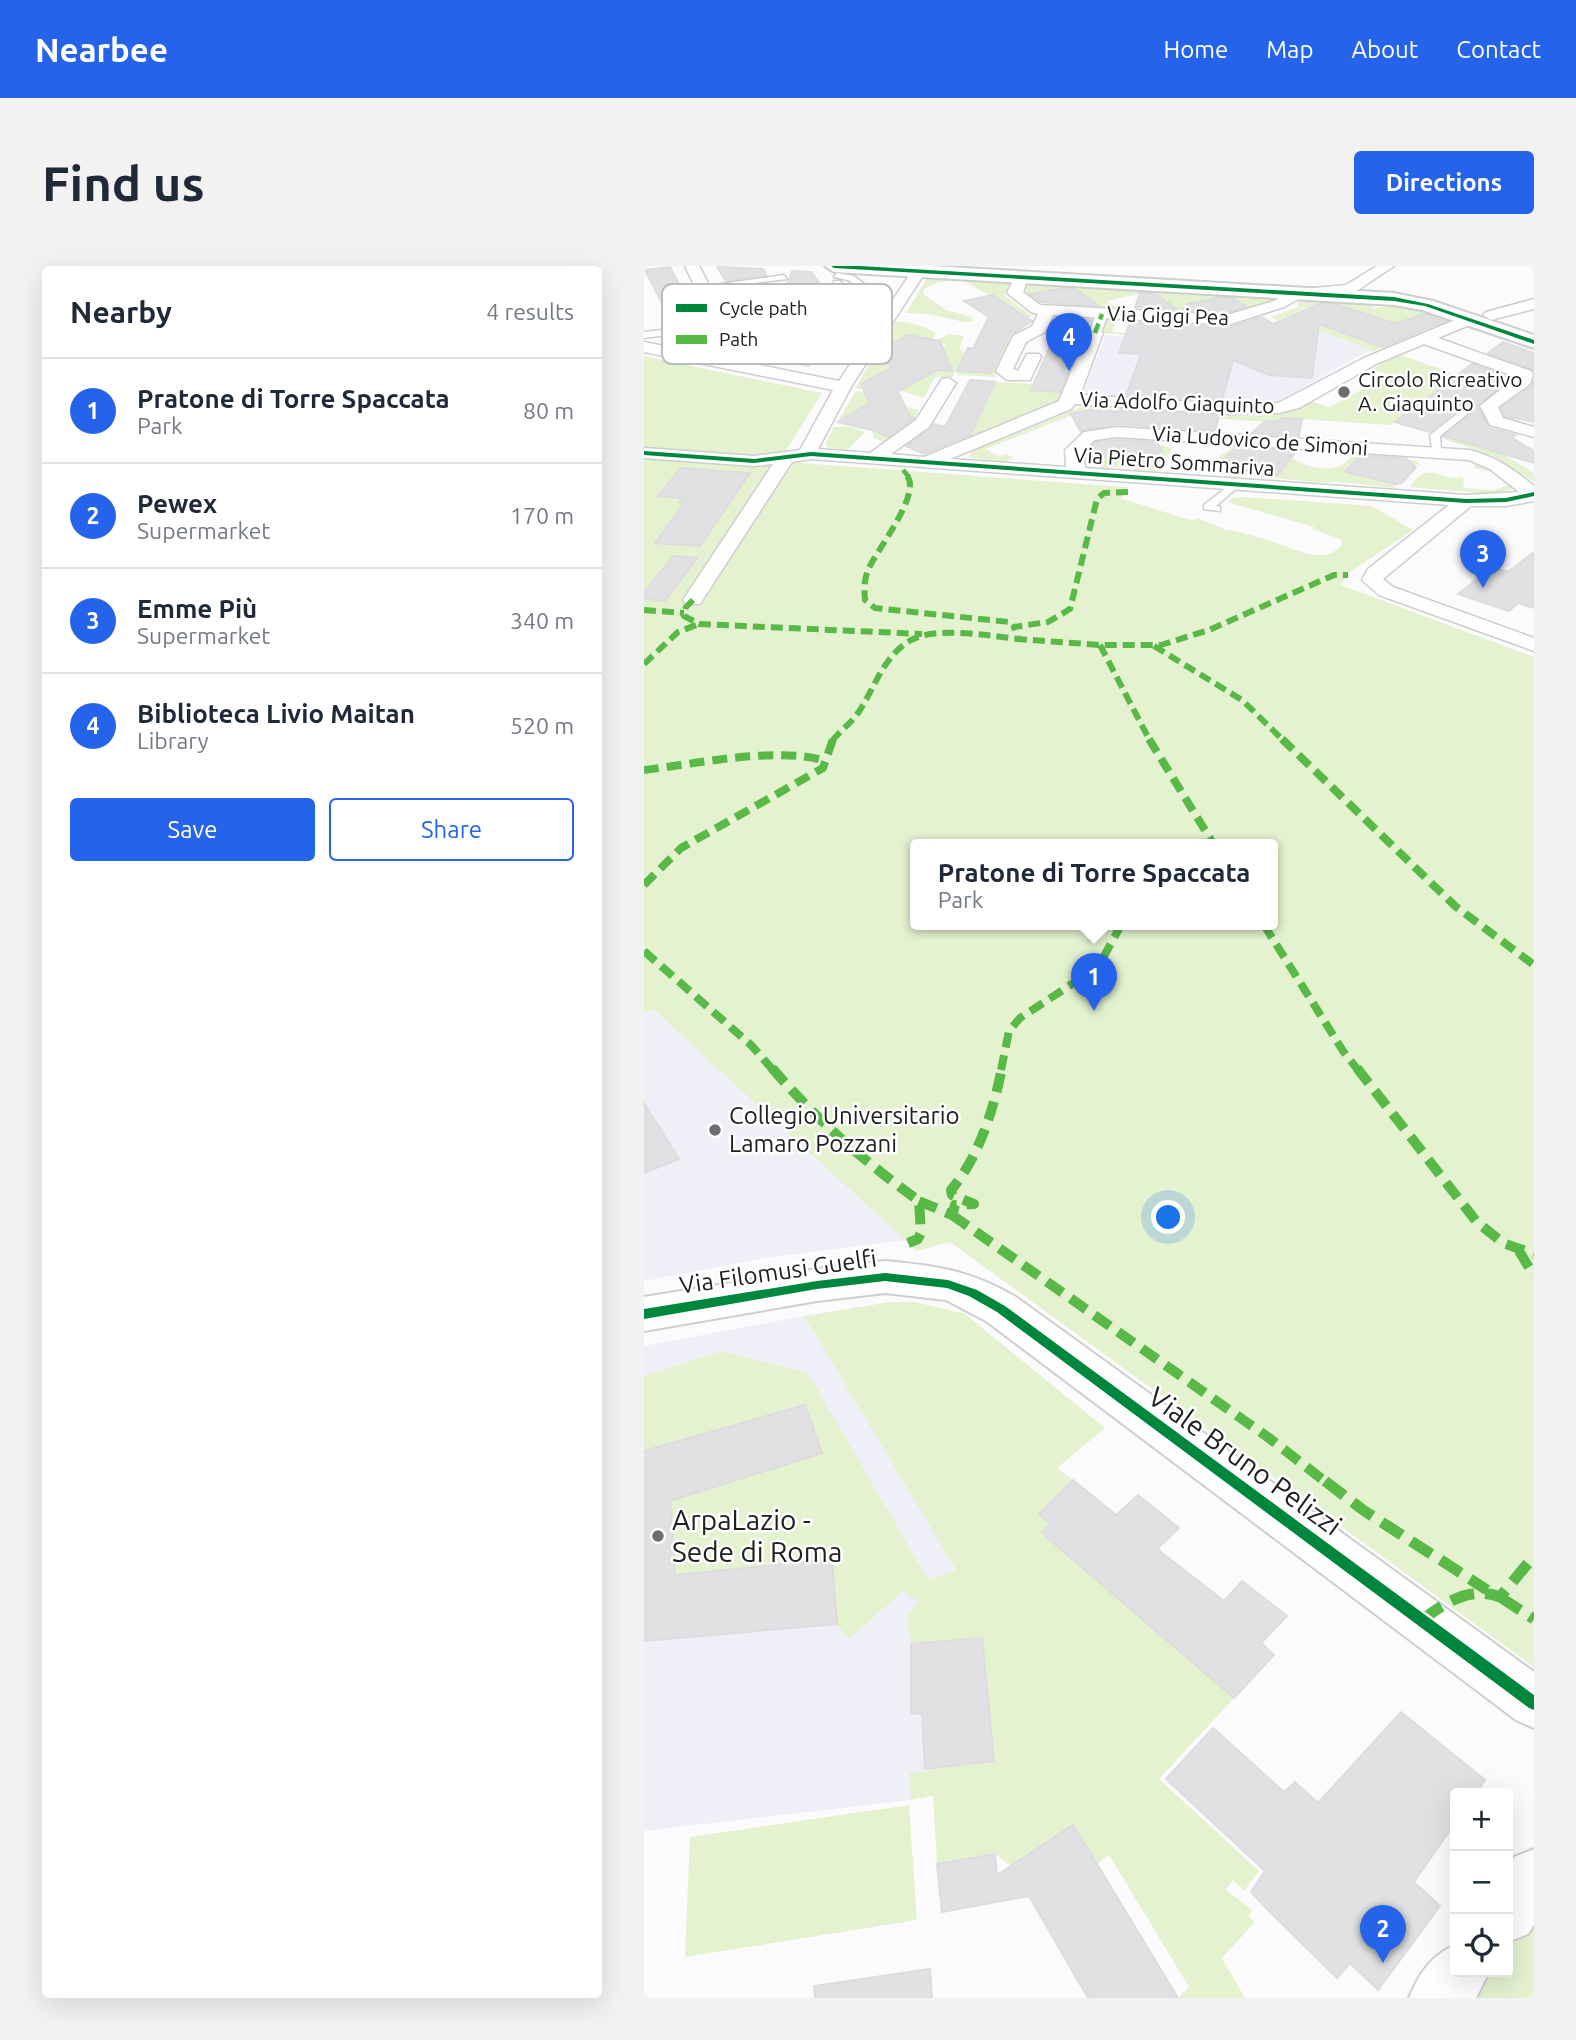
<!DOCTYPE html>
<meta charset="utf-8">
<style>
body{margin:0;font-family:Ubuntu,sans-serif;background:#f2f2f3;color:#1f2937}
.controls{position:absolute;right:21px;bottom:21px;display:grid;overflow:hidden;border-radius:7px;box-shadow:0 7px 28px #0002}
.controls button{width:63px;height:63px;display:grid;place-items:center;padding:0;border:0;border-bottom:2px solid #e0e1e3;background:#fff;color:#1f2937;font:35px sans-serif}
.you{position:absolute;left:525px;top:952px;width:24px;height:24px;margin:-18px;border:5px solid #fff;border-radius:50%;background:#1a73e8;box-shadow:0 0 0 10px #1a73e833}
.badge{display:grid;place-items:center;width:46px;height:46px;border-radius:50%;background:#2563eb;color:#fff;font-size:23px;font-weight:700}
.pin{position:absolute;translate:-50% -58px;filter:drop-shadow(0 2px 4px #0008)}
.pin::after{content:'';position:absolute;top:37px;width:24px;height:21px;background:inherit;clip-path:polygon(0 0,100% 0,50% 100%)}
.popup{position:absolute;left:266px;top:573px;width:368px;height:91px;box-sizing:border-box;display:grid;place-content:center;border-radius:7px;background:#fff;filter:drop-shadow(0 2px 5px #0005);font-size:23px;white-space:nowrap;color:#747a83}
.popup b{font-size:26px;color:#1f2937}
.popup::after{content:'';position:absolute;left:50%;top:100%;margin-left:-14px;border:14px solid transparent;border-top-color:#fff}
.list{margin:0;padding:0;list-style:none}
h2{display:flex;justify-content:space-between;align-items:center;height:91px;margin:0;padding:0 28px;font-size:30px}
h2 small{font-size:23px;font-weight:400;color:#747a83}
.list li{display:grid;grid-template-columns:46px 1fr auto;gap:21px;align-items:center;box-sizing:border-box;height:105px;padding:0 28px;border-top:2px solid #e0e1e3}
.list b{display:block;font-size:26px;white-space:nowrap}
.list p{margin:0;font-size:23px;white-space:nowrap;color:#747a83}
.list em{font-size:23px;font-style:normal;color:#747a83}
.actions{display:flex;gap:14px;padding:21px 28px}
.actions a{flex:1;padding:16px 0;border:2px solid #2563eb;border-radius:7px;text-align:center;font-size:24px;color:#2563eb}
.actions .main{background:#2563eb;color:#fff}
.icon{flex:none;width:38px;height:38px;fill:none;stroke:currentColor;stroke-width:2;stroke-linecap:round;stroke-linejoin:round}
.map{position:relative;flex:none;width:890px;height:1732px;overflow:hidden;border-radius:7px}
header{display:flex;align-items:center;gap:42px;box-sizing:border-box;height:98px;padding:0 35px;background:#2563eb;color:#fff}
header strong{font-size:33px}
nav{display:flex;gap:38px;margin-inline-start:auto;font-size:24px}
.intro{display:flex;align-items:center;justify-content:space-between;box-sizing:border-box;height:168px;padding:0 42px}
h1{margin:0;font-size:49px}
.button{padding:18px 32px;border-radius:7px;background:#2563eb;color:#fff;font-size:24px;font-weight:700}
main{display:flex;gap:42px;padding:0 42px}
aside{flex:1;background:#fff;border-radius:7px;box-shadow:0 7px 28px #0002}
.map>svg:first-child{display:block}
.built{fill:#efeff7}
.green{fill:#e4f2d0;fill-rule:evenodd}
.building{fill:#e1e0e2;stroke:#dddcde;stroke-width:2}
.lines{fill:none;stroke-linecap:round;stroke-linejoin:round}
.service-casing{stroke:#ceced0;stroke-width:3}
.pedestrian-casing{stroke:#ceced0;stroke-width:3}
.minor-casing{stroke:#ceced0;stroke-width:3}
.tertiary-casing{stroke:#ceced0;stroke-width:4}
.service{fill:#fefeff;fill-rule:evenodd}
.pedestrian{fill:#fefeff;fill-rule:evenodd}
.minor{fill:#fefeff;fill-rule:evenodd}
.tertiary{fill:#fefeff;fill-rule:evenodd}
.quiet-far4{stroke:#58b947;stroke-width:4.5;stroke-dasharray:10 4.5;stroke-linecap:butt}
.quiet-far3{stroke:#58b947;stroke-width:6;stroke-dasharray:12 6;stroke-linecap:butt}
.quiet-far2{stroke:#58b947;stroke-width:8;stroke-dasharray:15 8;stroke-linecap:butt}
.quiet-far1{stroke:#58b947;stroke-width:10;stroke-dasharray:19 10;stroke-linecap:butt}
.quiet{stroke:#58b947;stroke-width:11;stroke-dasharray:24 11;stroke-linecap:butt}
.cycleway-casing{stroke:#fff;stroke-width:5}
.cycleway{fill:#00873e;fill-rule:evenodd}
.poi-dot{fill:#6d6d6e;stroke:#fff;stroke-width:2.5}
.labels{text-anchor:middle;stroke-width:5;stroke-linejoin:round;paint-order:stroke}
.far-street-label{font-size:21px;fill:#202021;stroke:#fff}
.far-poi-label{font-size:21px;fill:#202021;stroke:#fff;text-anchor:start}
.poi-label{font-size:24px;fill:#202021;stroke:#fff;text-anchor:start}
.street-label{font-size:24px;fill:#202021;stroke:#fff}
.near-street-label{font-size:28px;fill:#202021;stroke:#fff}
.near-poi-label{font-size:28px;fill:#202021;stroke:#fff;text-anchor:start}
.key{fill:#fff;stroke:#bcbcbc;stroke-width:2}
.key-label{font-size:19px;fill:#202021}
</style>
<header>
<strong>Nearbee</strong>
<nav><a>Home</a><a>Map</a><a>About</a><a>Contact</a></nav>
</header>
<div class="intro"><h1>Find us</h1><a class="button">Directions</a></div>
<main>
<aside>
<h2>Nearby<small>4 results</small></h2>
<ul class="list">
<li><span class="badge">1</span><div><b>Pratone di Torre Spaccata</b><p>Park</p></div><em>80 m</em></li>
<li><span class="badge">2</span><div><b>Pewex</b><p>Supermarket</p></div><em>170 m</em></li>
<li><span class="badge">3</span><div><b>Emme Più</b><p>Supermarket</p></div><em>340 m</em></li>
<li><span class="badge">4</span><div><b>Biblioteca Livio Maitan</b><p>Library</p></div><em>520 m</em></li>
</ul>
<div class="actions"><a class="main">Save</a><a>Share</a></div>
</aside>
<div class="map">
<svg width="890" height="1732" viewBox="0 0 890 1732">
<rect width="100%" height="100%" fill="#fbfbfd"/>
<path class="built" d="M668,62L730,85L715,90L627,139L444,129L439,126L462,69L629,78Z
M9,743L238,951L262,974L121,992L0,1015V746Z
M160,1050L312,1304L336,1350L350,1495L265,1507L267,1534L0,1565V1080Z"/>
<path class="green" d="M283,12L312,13L292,17L280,23L279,28L302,44L328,51L329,55L320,56L284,48L262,47Z
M321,14L366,16L360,29L388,50L378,54L350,111L314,109L313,105L342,106L352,85H358L376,48L321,15H315Z
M382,17L632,32V33L582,52L471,46L466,42L424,39L398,42L378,28ZM424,21L444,32L403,41L384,30ZM502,26L508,27L523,37L484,46L477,45L463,35ZM582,31L603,41L564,51L543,39Z
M663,33L730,38L731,40L726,44C754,34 779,45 806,55L794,59L800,55L779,48L717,72L737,81L749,77L730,85L668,62L629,78L453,67L458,52L491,54L472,55L468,66L608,74L703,42L683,36L663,43L656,40L660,43L634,54L627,51L654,41V37Z
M251,56C264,54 281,61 292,67L289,73L268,70L242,91L230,90Z
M304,68L320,70L315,83L321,86L308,112L291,111L280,132L256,124L247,102L218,117L222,123H211L227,95L236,93L273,103L275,94L302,79L293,74Z
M757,89L840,119L829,142L842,147L839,149L808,141L788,128L746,159L655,153L653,158L562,152L558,164L578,166L577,169L541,166L546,146C585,148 632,157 668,136L686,141L744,109L727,103Z
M0,90L178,127L142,185L157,197L481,221L485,225L476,232L549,255L554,252L582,264L592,265C609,270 625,274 641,280C660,287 681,297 698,279V274L669,263L670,261L583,236L589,232L600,231L728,240L769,264L704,307L697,319L890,391V1401L306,976L273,985L9,743L0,746ZM272,579H628V659H272Z
M351,116L390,118L388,124L417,126V134L324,172Z
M212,125L247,132L246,136L275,144L268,158L240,176L230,172L228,165H234L223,139L194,155Z
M447,140L538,145L534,166L511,164V162L529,163L532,150L436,146L341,183L355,190L362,188L370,192L360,196L325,191L328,185L437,141Z
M829,156L846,161L816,175L857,187L890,207V216L849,190L797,172L798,169L809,170Z
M203,160L221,166L203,184L183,181L182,176L190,161Z
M481,170L528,182L527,186L508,204L551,207L492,204L479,200L459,202L442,194C447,179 466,171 481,170ZM470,171L517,182L518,184L501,199H496L449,188L448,185L465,172Z
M595,177L640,182L645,192L598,181L593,182L578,196L579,199L628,210L634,209L648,192C659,200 682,206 696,200C702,197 707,190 713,185L772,195L778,200L721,189H716L703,203L705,207L754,218L749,222C738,221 692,214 684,217L603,210L584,211L571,205H563L557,208L554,206Z
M832,198H836L872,222L847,228L766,221C784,192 796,216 819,211L820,222L850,224L865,219L845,205L830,202Z
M246,1036H271L321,1048L461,1162L413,1202L429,1214L395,1249L502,1356L590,1432L515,1513L615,1605L600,1625L589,1614L582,1624L608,1644L604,1650L611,1656L578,1692L601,1732H534L545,1721L465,1589L453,1598L429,1559L367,1600L351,1588L293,1598L289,1530L267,1534L265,1507L350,1494L337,1372L267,1378L263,1350L275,1336L259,1325L205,1373L193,1358L188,1293L20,1310L16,1238L178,1187L161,1139L0,1185V1110L78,1085L164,1107L284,1314L312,1304L160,1050Z
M265,1539L273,1654L41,1691L46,1571Z
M890,1635V1732H814L835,1706H864V1669Z"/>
<path class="building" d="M26,1L56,57L30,60L1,4Z
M73,1L119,3L122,9L82,15Z
M148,5L167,6L195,43L184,45L204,74L201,76L158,70L110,59L106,53L136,50L138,45L133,40L101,45L87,22L127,18L133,28L145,15Z
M419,22L431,23L455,40L397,36L386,28Z
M496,27H509L534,44L491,41Z
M348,29L388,55L370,67L367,65L347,107L313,105L324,82L329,83L345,51L320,35Z
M577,31L589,32L602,41L583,46L539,44L544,38Z
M678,37L691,38L752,58L779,48L801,55L739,81L675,58L668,112L625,109L589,94L578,135L482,129L497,88L475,87L486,56L584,62L618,51L629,58Z
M418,52L447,54L416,126L387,124Z
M62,66L70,82L38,75L35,70Z
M264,69L296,75L308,105L293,104L254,126L266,151L270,152L244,171L232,165L194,156L226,137L217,118L247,102L237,84Z
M859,76L890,87V105L844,87Z
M122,78L154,85L181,88L164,100L131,93Z
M828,98L867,112L834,141L845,162L872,169L868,172L890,185V197L800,170L828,148L827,143L816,142L785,166L751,156Z
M326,114L351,116L326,169L280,188L262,180L290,158L301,161Z
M890,114V156L861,150L857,142L888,120Z
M446,144L477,146L478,144L575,150L571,165L473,158L437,166L427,148Z
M639,152L658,153L655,170L608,167L621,155L632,156Z
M473,174L512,176L518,184L501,199H496L449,188L446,182L452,176Z
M593,181L652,185L634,209L628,210L575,198Z
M716,190L761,192L772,201L758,217L752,218L701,206Z
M37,202L106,207L56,280L11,277L41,236H35L38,232L14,230Z
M890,286V342L874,337L865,345L814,328L849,301L864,306Z
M29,290L53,292L21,335L0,333V327Z
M0,837L35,893L0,907Z
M161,1139L178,1187L26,1235L31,1309L188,1293L193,1358L0,1375V1185Z
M429,1214L472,1249L494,1229L535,1262L513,1283L580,1335L598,1315L643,1350L617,1377L630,1389L590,1432L398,1267L406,1258L395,1248Z
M338,1372L350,1495L281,1503L278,1447L267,1448V1378Z
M757,1446L841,1514L832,1527H811V1557L770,1616L796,1640L734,1724L706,1697L693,1712L624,1644L607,1626L621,1605L522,1513L569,1462L640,1526L651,1516L674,1537Z
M429,1559L453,1598L534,1732H444L385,1630L298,1646L293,1598L351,1588L353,1609Z
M286,1703L288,1732H171L170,1720Z"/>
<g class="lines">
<g class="service-casing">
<path id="service" d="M193,7L210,10L242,35L235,37L204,14L190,11Z
M140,9L143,13L60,23L56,21Z
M190,15H196L215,34L236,43L232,45L209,38L190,19Z
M133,43L136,47L80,54L76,52Z
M87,56H90V60L0,72V66Z
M818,144L826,146L796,170L797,186L789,188L786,169Z
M587,218L595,220L572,240L576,241V245L560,243V239Z"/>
</g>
<g class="pedestrian-casing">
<path id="pedestrian" d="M458,44L464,48L457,67L447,70L445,67L452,48Z"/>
</g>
<g class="minor-casing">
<path id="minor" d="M41,0H55C64,15 71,35 84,47C109,71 170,74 204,79L212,84L204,89C168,83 102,79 74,55C59,41 50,18 41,0Z
M268,0H282V5L207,121L174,183L226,187L272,154L298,113L304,112L312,117L285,161L247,188L280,191L415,135L443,67L451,62L459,67L436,129L586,138L634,137L720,92L818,51H830L832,54L830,57L794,72L887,105L889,109L886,118L854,141L859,152L890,161V171L846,159L836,140L872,111L780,78L732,98L655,142L635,147L586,148L431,138L427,143L306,193L422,201L421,184L440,166L473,161L825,184C851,190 869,203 890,220V235L862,240H827L739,313L749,321L890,372V385L735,329L718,314L724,303L805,239L167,193L148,196L56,338H42L39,334L129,198L110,200L0,192V182L110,190L156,184L189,124L0,86V76L195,115L268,5ZM473,171L825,194L846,203L875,226L822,229L441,202L439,185L451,174Z
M733,0H750L711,26L658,31L640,41L584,59L409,49L401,66L382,76L369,103L374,105L383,88H395L397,91L386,114H363L352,105L369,70L388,60L394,48L387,46L363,27L372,8H382L384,11L379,26L396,39L583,49L630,35L649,24L702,19Z
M890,33V43L847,54L839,49L842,46Z"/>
</g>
<g class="tertiary-casing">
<path id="tertiary" d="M181,0H287L750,27L789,35L890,69V82L778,44L750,39L190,6Z
M241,995C294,1000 325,1004 372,1031L890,1406V1462L872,1454L342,1055L302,1034L241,1027L173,1035L0,1065V1031L173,1003Z
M890,1583V1659L884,1668L864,1676V1601L870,1591Z
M811,1679V1706H845L832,1732H765C775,1708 787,1689 811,1679Z"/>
</g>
<use href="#service" class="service"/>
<use href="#pedestrian" class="pedestrian"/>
<use href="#minor" class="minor"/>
<use href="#tertiary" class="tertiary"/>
<path class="quiet-far4" d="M451,67L458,48
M259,204L265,211"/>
<path class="quiet-far3" d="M263,210C278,227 233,284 225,302C220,313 220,322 221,334L231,342L365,356L370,361
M484,226L460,227L453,233L426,343L404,356L370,361L374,373L456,379H517L565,364L690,309H704
M49,334L42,341L40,350L55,358L278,368
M0,344L40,347
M456,379L506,475
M510,380L598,434L640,475
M0,398L34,366L55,358
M188,475C196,465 207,457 214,447C231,422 239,390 267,374C293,360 346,370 374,373"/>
<path class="quiet-far2" d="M505,473L570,579
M638,473L811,640L890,699
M0,504C51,498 134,480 182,495
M0,619L37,582L179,502L189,473
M620,659L699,785L714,804
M0,685L107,779L129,804
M357,804L365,765L376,752L454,701L477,659"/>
<path class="quiet-far1" d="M128,802C175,856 217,893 275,935L277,967L274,973L264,977
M713,802L832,955L859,977L890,988
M275,935L308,949L311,939L330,938L308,929L307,924C335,891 349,845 358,802
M308,949L625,1172L683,1217
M875,985L890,1010"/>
<path class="quiet" d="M681,1215L719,1244L843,1324
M856,1331L890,1353
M778,1354C802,1336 826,1320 856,1331L890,1290"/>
<g class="cycleway-casing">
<path id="cycleway" d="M187,0H216L750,31L784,38L890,74V78L781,40L750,35L190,2Z
M0,185L110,193L167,186L822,233L862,232L890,226V230L862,236L822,237L167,190L110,197L0,189Z
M241,1007L304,1014L333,1024L361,1040L890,1429V1444L885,1442L353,1046L325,1030L303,1022L241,1015L173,1023L0,1053V1043L173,1015Z"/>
</g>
<use href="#cycleway" class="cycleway"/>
</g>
<g class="poi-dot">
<circle cx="700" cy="126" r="7"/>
<circle cx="71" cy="864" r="7"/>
<circle cx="14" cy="1270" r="7"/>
</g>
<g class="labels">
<g class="far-street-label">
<text transform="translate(524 50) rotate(2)" y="7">Via Giggi Pea</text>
<text transform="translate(533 137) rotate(2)" y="7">Via Adolfo Giaquinto</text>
<text transform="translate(616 175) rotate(4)" y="7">Via Ludovico de Simoni</text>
<text transform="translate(530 196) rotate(4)" y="7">Via Pietro Sommariva</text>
</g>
<g class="far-poi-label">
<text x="714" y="121">Circolo Ricreativo<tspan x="714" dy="24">A. Giaquinto</tspan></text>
</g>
<g class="poi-label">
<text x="85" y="858">Collegio Universitario<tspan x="85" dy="28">Lamaro Pozzani</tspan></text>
</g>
<g class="street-label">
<text transform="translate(134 1006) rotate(-8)" y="8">Via Filomusi Guelfi</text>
</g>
<g class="near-street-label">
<text transform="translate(601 1195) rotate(36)" y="10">Viale Bruno Pelizzi</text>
</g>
<g class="near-poi-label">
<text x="28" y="1264">ArpaLazio -<tspan x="28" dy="32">Sede di Roma</tspan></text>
</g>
</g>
<rect x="18" y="18" width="230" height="80" rx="10" class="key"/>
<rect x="32" y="38" width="31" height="8" fill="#00873e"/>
<rect x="32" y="69" width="31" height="9" fill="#58b947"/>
<g class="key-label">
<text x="75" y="49">Cycle path</text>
<text x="75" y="80">Path</text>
</g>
</svg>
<div class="controls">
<button>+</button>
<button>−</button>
<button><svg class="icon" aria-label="locate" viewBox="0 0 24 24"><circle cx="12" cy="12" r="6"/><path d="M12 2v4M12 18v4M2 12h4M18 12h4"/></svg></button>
</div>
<div class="you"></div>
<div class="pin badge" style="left:450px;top:745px">1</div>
<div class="popup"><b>Pratone di Torre Spaccata</b>Park</div>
<div class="pin badge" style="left:739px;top:1697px">2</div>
<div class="pin badge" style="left:839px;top:322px">3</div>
<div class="pin badge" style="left:425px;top:105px">4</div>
</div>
</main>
